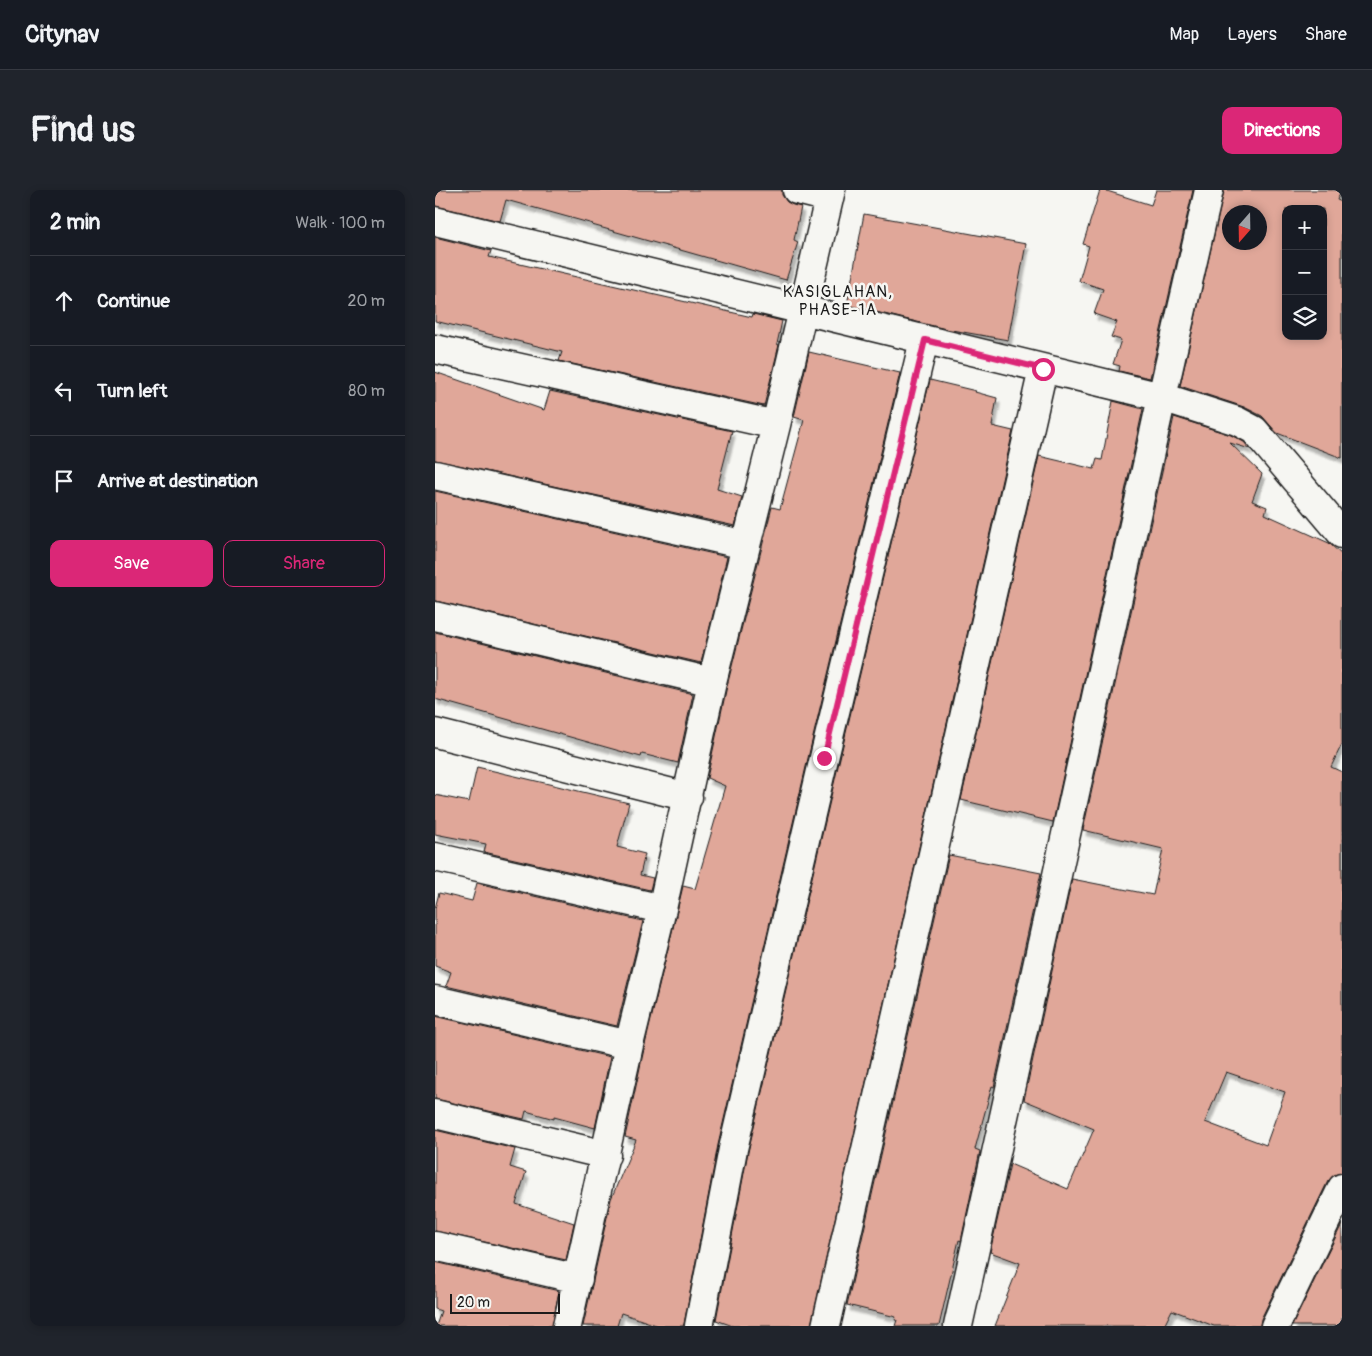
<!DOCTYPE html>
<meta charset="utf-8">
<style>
body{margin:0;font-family:Pangolin,sans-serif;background:#20242c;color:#f1f3f6}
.controls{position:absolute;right:15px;top:15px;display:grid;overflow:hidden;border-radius:10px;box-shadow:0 2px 8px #0003}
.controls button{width:45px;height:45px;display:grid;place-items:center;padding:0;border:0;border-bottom:1px solid #363941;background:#171b24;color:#f1f3f6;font:25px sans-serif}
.compass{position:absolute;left:787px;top:15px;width:45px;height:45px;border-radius:50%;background:#171b24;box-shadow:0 2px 8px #0003;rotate:200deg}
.scale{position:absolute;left:15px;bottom:12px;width:110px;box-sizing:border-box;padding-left:5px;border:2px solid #1c1c1c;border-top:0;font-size:14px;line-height:18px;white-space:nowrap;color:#1c1c1c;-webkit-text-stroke:4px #f6f6f2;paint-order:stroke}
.stop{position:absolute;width:15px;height:15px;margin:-11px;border:4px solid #db2777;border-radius:50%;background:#fff}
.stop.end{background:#db2777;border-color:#fff;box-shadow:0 1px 5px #0008}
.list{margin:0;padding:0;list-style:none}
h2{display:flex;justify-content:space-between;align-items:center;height:65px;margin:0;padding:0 20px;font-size:21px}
h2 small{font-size:16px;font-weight:400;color:#9ea1a6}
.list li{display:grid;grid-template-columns:32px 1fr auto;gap:15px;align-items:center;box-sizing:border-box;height:90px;padding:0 20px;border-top:1px solid #363941}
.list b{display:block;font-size:19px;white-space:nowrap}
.list em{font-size:16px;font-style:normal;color:#9ea1a6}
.actions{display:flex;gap:10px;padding:15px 20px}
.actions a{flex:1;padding:11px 0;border:1px solid #db2777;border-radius:10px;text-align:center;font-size:18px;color:#db2777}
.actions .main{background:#db2777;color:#fff}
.icon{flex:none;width:28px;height:28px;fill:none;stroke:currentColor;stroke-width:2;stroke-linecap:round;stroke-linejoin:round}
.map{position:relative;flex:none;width:907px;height:1136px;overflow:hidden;border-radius:10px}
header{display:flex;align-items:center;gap:30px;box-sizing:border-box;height:70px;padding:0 25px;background:#171b24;border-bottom:1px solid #363941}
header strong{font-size:24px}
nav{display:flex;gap:28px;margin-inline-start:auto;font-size:18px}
.intro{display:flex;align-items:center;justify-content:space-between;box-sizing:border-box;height:120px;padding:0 30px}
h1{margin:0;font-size:35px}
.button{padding:12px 22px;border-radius:10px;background:#db2777;color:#fff;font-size:18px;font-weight:700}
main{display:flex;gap:30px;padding:0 30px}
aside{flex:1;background:#171b24;border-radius:10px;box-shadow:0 2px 8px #0003}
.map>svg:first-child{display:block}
.building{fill:#e0a799;stroke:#1c1c1c;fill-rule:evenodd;filter:url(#shadow)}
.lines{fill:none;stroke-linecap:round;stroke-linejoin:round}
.minor-casing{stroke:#1c1c1c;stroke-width:31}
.minor{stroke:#f6f6f2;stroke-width:28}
.route{stroke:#db2777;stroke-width:6}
.labels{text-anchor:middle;stroke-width:5;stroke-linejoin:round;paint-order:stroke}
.neighbourhood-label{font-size:16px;letter-spacing:1px;fill:#1c1c1c;stroke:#f6f6f2}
</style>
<header>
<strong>Citynav</strong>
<nav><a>Map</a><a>Layers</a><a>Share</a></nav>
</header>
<div class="intro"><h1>Find us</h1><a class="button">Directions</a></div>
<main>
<aside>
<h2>2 min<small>Walk · 100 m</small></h2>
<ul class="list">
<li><svg class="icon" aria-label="ahead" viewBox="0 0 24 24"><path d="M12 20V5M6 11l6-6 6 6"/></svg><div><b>Continue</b></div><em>20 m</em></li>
<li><svg class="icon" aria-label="left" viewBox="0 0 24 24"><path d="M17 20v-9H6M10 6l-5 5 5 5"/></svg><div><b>Turn left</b></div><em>80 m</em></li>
<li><svg class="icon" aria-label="arrive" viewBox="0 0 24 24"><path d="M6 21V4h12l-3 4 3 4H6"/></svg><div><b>Arrive at destination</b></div></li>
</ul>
<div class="actions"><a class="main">Save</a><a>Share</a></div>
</aside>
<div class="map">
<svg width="907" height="1136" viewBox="0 0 907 1136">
<defs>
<filter id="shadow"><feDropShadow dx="3" dy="5.5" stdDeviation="1" flood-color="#0004"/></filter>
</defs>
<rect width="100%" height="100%" fill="#f6f6f2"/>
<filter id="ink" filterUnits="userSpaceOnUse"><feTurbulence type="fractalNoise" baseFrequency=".02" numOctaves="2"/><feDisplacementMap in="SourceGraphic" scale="10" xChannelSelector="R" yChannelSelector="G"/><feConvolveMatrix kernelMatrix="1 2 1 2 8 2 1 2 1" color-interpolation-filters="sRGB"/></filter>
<g filter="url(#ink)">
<path class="building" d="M0,0H347V5L352,12L358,15L366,17L359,50L363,52L351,90L157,35L158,34L71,10L65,31L0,16Z
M665,0H669L716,15L721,0H758L715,188L684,181L685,176L678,174L686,150L676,147L682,132L659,124L668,99L644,91L654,56L648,54Z
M789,0H906L902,10L907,12V268L842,243L827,226L809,217L745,196ZM851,19H888V146H851ZM794,22H824V52H794Z
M429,24L591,54L573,150L511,139L412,115Z
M0,47L56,61L54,67L317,127L318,124L347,131L342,154L344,155L329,216L124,171L127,162L0,131Z
M374,162L465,183L374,564L283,955L249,1134L248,1136H224L186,1123L182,1136H148L176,1009L201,950L190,947L209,859L248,696L260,699L290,596L272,588L292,496L337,317L345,319L369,230L359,227Z
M0,182L109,220L115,201L297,241L282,299L307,307L300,336L0,270Z
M495,190L541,201L540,202L562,208L557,236L578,241L376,1136H298L281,1130L313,962L404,572Z
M678,211L708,219L618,632L526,610L604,266L659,279L662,269L667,270Z
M739,227L796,245L809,252L815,259L795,253L827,284L817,311L832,317L830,324L894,353L907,365V554L896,577L907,582V983L899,985L893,991L826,1129L825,1136H779L737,1120L729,1136H560L585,1073L555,1062L575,974L633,999L659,939L589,910L637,689L718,705L728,659L648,640ZM791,882L850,902L831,955L770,932Z
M0,301L292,367L266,473L0,411Z
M0,442L258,504L243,573L207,564L206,567L0,509Z
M42,577L194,613L182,657L210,664L205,685L218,688L215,700L49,662L51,654L0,644V605L34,612Z
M514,665L606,683L559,897L557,896L540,959L545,961L526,1051L524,1050L504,1136H460L462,1130H460L461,1127L412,1115Z
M42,693L208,731L182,836L11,796L16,782L0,776V718L4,703L37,711Z
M0,826L175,867L160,938L119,927V929L91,921L89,929L0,909Z
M0,940L80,959L75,977L91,982L81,1014L139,1033L131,1070L0,1041Z
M907,1034V1136H857Z
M0,1072L124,1101L117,1136H1L6,1121L0,1119Z"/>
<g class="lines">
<g class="minor-casing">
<path id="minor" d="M362,0L394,8
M0,31L727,207L802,231L819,240L907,344
M0,159L341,235
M0,285L311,355
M0,426L277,492
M0,543L253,607
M0,667L227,719
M0,810L194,855
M0,924L171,965
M0,1056L143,1089
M132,1136L194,855L227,719L277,492L341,235L396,0
M264,1136L298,959L389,568L489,150
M391,1136L608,179
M523,1136L727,207L774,0
M840,1136L907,998"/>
</g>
<use href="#minor" class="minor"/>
</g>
</g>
<g class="lines" filter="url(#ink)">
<path class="route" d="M389,568L490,150L608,179"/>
</g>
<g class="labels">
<g class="neighbourhood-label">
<text x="403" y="107">KASIGLAHAN,<tspan x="403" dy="18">PHASE-1A</tspan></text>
</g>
</g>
</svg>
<div class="controls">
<button>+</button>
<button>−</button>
<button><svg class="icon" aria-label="layers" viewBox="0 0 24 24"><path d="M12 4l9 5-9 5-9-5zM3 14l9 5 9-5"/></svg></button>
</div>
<svg class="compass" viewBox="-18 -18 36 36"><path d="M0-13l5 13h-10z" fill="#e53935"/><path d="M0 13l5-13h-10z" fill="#9ea1a6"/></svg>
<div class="scale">20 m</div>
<div class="stop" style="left:608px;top:179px"></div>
<div class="stop end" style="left:389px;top:568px"></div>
</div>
</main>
